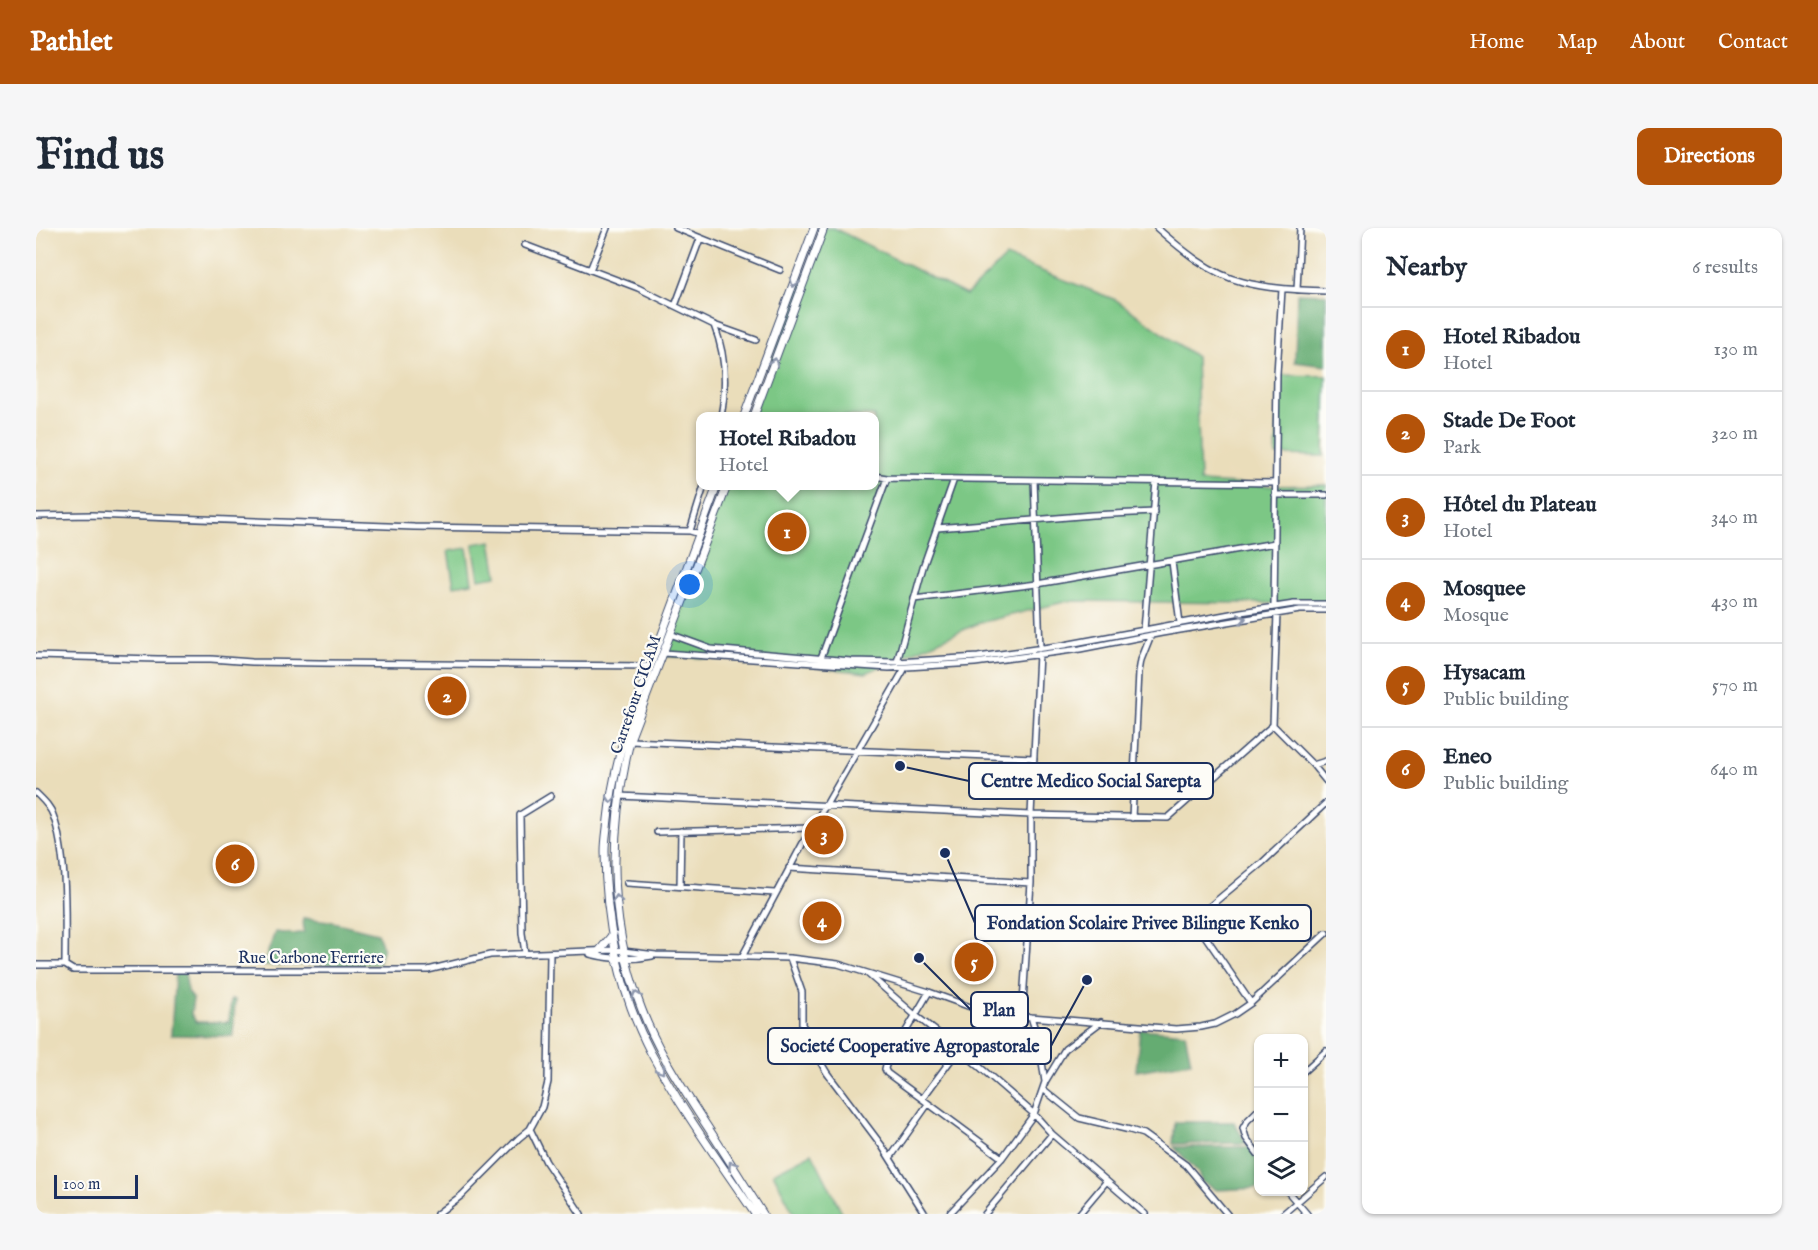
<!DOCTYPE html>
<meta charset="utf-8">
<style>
body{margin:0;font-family:"IM FELL English",serif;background:#f6f6f7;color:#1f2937}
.controls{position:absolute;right:18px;bottom:18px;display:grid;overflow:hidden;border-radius:12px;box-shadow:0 2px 4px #0004}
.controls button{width:54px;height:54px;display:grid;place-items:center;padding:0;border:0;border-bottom:2px solid #e0e1e3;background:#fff;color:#1f2937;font:30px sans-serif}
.scale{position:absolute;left:18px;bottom:15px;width:84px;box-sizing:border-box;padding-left:6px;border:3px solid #1b2f5e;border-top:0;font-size:16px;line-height:21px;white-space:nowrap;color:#1b2f5e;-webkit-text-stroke:4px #fdfcf7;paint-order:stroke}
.you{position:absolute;left:654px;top:357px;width:21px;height:21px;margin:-15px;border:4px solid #fff;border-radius:50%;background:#1a73e8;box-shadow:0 0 0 9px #1a73e833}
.badge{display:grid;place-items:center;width:39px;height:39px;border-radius:50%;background:#b45309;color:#fff;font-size:20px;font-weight:700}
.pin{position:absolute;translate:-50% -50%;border:3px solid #fff;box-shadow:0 2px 6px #0006}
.popup{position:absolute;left:660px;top:184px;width:183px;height:78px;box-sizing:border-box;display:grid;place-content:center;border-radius:12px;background:#fff;filter:drop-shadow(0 2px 4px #0005);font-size:20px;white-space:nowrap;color:#747a83}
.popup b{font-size:22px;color:#1f2937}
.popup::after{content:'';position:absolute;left:50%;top:100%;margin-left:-12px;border:12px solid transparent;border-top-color:#fff}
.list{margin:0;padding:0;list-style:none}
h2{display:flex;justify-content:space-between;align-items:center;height:78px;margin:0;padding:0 24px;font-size:26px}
h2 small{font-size:20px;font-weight:400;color:#747a83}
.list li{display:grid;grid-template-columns:39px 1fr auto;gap:18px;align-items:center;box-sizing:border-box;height:84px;padding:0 24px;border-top:2px solid #e0e1e3}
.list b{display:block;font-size:22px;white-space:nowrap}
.list p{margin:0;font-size:20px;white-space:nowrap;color:#747a83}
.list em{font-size:20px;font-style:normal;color:#747a83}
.icon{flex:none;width:33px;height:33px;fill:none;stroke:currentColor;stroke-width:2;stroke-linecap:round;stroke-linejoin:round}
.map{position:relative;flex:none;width:1290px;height:986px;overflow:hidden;border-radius:12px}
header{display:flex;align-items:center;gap:36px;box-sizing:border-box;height:84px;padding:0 30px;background:#b45309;color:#fff}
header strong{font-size:28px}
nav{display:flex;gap:33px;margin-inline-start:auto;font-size:21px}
.intro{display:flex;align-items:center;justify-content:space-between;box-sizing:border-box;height:144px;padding:0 36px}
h1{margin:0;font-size:42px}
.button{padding:15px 27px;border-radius:12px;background:#b45309;color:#fff;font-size:21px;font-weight:700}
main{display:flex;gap:36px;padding:0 36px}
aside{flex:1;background:#fff;border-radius:12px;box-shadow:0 2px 4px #0004}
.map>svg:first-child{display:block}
.green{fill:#7cc785;stroke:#4c7b72;stroke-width:1.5}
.forest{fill:#65ac72;stroke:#406e68;stroke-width:1.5}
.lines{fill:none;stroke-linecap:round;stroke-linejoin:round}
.minor-casing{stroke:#3a496c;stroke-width:8}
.major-casing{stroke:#3a496c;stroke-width:9}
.minor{stroke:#fff;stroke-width:5}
.major{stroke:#fff;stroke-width:7}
.oneway{stroke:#8d97ae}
.labels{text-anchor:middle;stroke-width:4.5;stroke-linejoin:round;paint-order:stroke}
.street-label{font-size:16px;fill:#1b2f5e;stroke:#fdfcf7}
.leader{fill:none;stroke:#1b2f5e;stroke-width:2}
.callout-dot{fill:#1b2f5e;stroke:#fdfcf7;stroke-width:2}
.callout{fill:#fdfcf7;stroke:#1b2f5e;stroke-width:2}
.callout-label{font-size:18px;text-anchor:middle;font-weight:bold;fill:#1b2f5e}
</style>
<header>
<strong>Pathlet</strong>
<nav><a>Home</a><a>Map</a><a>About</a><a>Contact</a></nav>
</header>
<div class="intro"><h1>Find us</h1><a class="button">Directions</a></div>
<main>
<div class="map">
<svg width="1290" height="986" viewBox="0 0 1290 986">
<rect width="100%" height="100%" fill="#fdfcf7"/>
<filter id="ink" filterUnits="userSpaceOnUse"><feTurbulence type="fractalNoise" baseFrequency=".0167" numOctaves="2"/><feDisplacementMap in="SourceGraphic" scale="12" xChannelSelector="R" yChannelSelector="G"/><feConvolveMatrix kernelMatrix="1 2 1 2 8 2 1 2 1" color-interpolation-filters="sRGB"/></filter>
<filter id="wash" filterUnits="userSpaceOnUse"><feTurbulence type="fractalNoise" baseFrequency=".008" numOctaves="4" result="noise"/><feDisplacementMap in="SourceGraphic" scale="24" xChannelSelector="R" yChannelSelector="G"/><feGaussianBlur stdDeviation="1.35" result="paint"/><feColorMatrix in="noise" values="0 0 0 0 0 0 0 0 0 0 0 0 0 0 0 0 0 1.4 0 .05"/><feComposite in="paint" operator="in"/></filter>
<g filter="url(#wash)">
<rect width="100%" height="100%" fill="#eaddba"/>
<path class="green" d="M786,0H798L930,67L970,29L1080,72L1160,129L1164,254L1237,258L1290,257V376L1032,373L943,395L830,445L724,432L624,428L688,258H838V188H715Z
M1243,147L1290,148L1288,228L1240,227Z
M455,313L461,348L443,351L437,316Z
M431,320L436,355L418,358L412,323Z
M776,925L807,986H758L737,945Z"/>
<path class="forest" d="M1261,65L1290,66V138L1259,134Z
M267,690L293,693L341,705L347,719L342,736L227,738L239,704L258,706L268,704Z
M139,745H149L152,764L157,771L155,786L160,794H193L195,771L199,772L197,808L135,807Z
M1104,801L1149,805L1155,834L1100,843Z
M1139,894H1198L1210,915L1137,916Z
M1138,919H1214L1222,933V960L1181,962L1166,954L1161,943Z"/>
</g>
<g filter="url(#ink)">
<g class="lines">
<g class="minor-casing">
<path id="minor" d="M640,0L744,42
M1121,0C1146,22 1174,46 1207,54C1234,61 1262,62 1290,63
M489,17L602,60L678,97L720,112
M554,42L571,0
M1261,62L1264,0
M639,78L664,11
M678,97C690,127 691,157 685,188
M838,248L851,250L1239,255
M998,252L1004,420
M1239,267H1290
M0,288L56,287L378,299L654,303L664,306
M901,300L1056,287L1118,284
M654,303L668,258
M1136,334L1144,395
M878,371L1001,356L1239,315
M1238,379L1241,146L1246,61
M1108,402L1120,253
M634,406L675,421L815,433L861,434L942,429L1028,417L1205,384L1258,376H1290
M627,425L853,440L939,435L1044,421L1126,405L1264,382H1290
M0,428L122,431H175L216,434L284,435L615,438
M785,430L851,250
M861,434L887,339L918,251
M1237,497L1277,537L1290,533
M594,513L998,530
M1277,537L1290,553
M0,565C7,572 14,578 17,587C32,628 29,693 29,737
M583,568L995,587L1132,590L1237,497L1241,385
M1096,590L1103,444L1105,432L1115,407
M621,604L775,600
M753,640L995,655
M591,655L739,665
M644,659L645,603
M994,687L1143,690L1156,689L1167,684L1227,634L1290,575
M1156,689L1215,775
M489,725L486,705L484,587L515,568
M554,726C574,731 597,732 616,728
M706,729L775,600L790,577L869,440
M754,730L766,764V796L782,830L791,845L846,918L889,986
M0,737H29L37,742H392L454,727L579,722L620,727L754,730L802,736L893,764L940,781L963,785L995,789L1140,801L1165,799L1179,796L1199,786L1215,775L1290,705
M832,746L880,788L923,821L998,886L1016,906L1109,986
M893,764L850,837L849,841L851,845L966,930
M986,788L995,655V587L1003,426
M995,789L1003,814L1009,854
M1268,843L1290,823
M1007,861L1043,890L1094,902L1107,906L1150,937L1191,986
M886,871L923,821
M1222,882L1211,893L1207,900L1210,910L1222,926
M494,901L510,934L545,986
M854,930L892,876
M1252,964L1271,986
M401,986L426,967L483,910L494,901L506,879L512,854L514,725
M913,986L966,930L998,886L1009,854L1029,821L1065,794
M949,986L1016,906
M1043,986L1070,954
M1247,986L1290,949"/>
</g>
<g class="major-casing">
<path id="major" d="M708,188L778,0
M718,188L788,0
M681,258L589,506C581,535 575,562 572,591C571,602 569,612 569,623C569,692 583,764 615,825C645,881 683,933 719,986
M691,258L595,509C573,600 571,694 606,782C620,819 642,853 663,886C685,919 706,953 727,986
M563,723L577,706"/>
</g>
<use href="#minor" class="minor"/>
<use href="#major" class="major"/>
</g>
<defs><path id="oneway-chevron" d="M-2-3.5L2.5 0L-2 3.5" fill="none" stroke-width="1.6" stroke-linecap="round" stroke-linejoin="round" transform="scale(1.5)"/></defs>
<g class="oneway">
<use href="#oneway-chevron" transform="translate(758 55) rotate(110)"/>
<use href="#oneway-chevron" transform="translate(738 134) rotate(-70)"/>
<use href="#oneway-chevron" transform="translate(1206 391) rotate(-9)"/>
<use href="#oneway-chevron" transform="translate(575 571) rotate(96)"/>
<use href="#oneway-chevron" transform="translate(581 671) rotate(-95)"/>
<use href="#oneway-chevron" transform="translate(600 767) rotate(-110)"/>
<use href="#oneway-chevron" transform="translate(625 842) rotate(60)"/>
<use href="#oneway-chevron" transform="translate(696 937) rotate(-123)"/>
</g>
</g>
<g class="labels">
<g class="street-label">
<text transform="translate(599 466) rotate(-71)" y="6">Carrefour CICAM</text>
<text x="275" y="735">Rue Carbone Ferriere</text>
</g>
</g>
<path class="leader" d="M864 538L933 553M909 625L939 695M883 730L935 782M1051 752L1015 818"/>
<g class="callout-dot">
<circle cx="864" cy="538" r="6"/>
<circle cx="909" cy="625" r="6"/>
<circle cx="883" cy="730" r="6"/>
<circle cx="1051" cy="752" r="6"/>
</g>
<g class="callout">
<rect x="933" y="535" width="244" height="36" rx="6"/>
<rect x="939" y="677" width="336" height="36" rx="6"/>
<rect x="935" y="764" width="57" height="36" rx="6"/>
<rect x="732" y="800" width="283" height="36" rx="6"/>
</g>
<g class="callout-label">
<text x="1055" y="559">Centre Medico Social Sarepta</text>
<text x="1107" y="701">Fondation Scolaire Privee Bilingue Kenko</text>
<text x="963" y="788">Plan</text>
<text x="874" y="824">Societé Cooperative Agropastorale</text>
</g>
</svg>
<div class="controls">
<button>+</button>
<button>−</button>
<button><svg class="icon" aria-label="layers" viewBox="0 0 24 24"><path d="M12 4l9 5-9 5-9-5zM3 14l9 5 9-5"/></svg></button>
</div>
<div class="scale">100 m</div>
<div class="you"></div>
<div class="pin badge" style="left:751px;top:304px">1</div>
<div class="popup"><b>Hotel Ribadou</b>Hotel</div>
<div class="pin badge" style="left:411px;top:468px">2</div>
<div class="pin badge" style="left:788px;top:607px">3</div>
<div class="pin badge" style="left:786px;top:693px">4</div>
<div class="pin badge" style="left:938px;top:734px">5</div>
<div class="pin badge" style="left:199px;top:636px">6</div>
</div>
<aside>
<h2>Nearby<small>6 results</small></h2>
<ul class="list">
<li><span class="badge">1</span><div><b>Hotel Ribadou</b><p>Hotel</p></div><em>130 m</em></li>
<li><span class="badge">2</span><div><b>Stade De Foot</b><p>Park</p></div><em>320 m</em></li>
<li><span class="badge">3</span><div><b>Hôtel du Plateau</b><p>Hotel</p></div><em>340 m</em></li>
<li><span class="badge">4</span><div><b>Mosquee</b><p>Mosque</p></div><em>430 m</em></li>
<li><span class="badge">5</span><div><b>Hysacam</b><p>Public building</p></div><em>570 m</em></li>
<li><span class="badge">6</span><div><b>Eneo</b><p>Public building</p></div><em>640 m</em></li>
</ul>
</aside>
</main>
